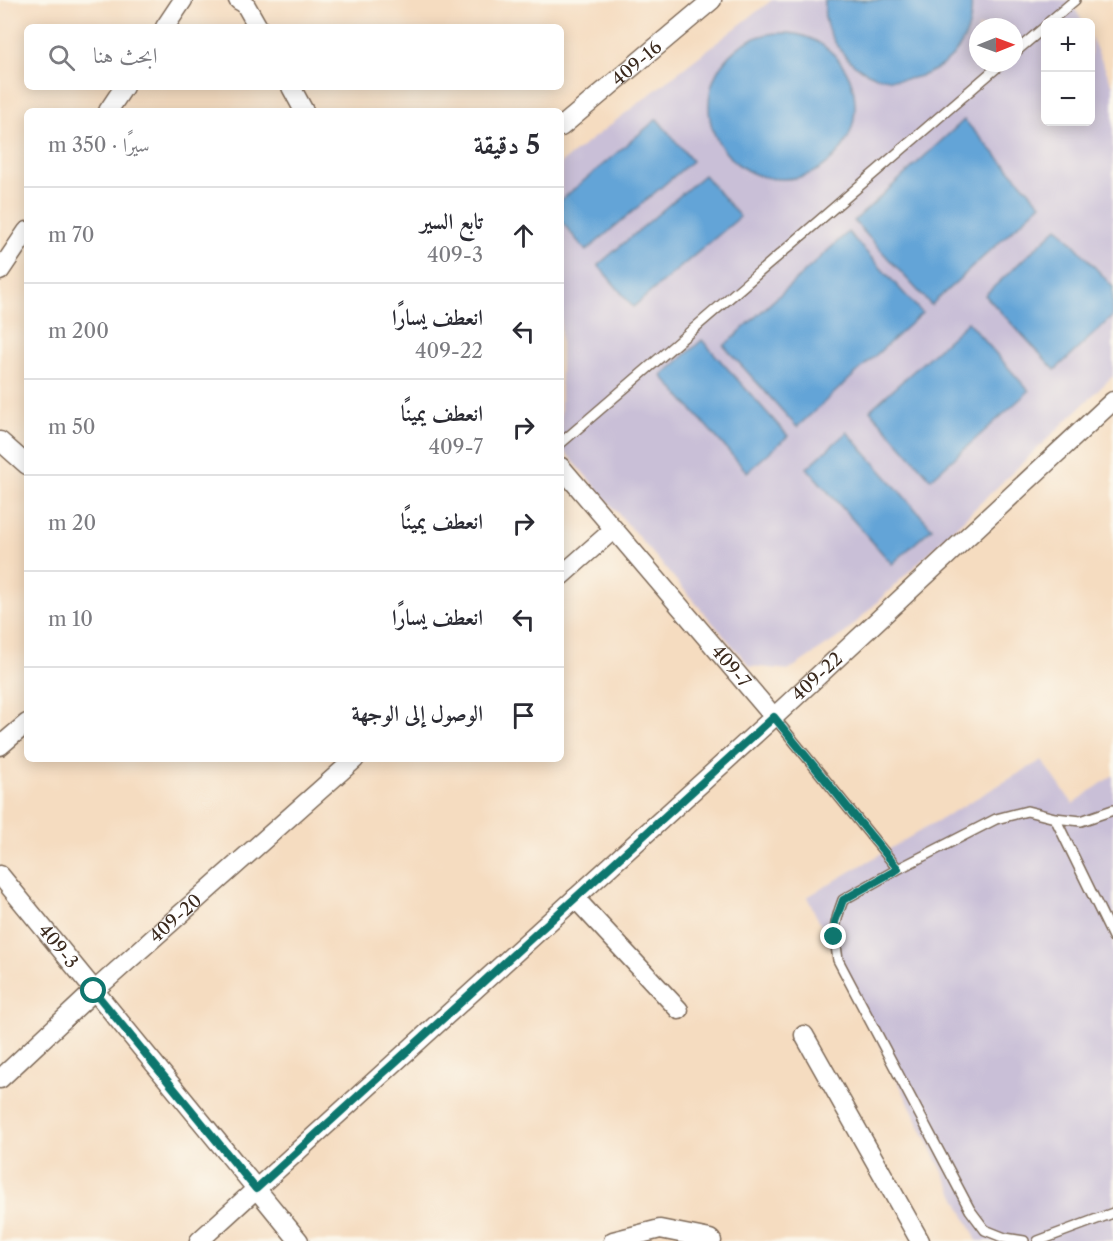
<!DOCTYPE html>
<html lang="ar">
<meta charset="utf-8">
<style>
body{margin:0;font-family:"Libre Caslon Text",Amiri,serif;background:#f2f2f3;color:#2b2b33;direction:rtl}
.controls{position:absolute;right:18px;top:18px;display:grid;overflow:hidden;border-radius:9px;box-shadow:0 3px 15px #0003}
.controls button{width:54px;height:54px;display:grid;place-items:center;padding:0;border:0;border-bottom:2px solid #e1e1e2;background:#fff;color:#2b2b33;font:30px sans-serif}
.compass{position:absolute;left:969px;top:18px;width:54px;height:54px;border-radius:50%;background:#fff;box-shadow:0 3px 15px #0003;rotate:89deg}
.stop{position:absolute;width:18px;height:18px;margin:-14px;border:4px solid #0f766e;border-radius:50%;background:#fff}
.stop.end{background:#0f766e;border-color:#fff;box-shadow:0 2px 6px #0008}
.list{margin:0;padding:0;list-style:none}
h2{display:flex;justify-content:space-between;align-items:center;height:78px;margin:0;padding:0 24px;font-size:26px}
h2 small{font-size:20px;font-weight:400;color:#7c7c81}
.list li{display:grid;grid-template-columns:39px 1fr auto;gap:18px;align-items:center;box-sizing:border-box;height:96px;padding:0 24px;border-top:2px solid #e1e1e2}
.list b{display:block;font-size:22px;white-space:nowrap}
.list p{margin:0;font-size:20px;white-space:nowrap;color:#7c7c81}
.list em{font-size:20px;font-style:normal;color:#7c7c81}
.icon{flex:none;width:33px;height:33px;fill:none;stroke:currentColor;stroke-width:2;stroke-linecap:round;stroke-linejoin:round}
.map{position:relative;flex:none;width:1113px;height:1241px;overflow:hidden;direction:ltr}
.search{position:absolute;background:#fff;box-shadow:0 3px 15px #0003;left:24px;top:24px;width:540px;height:66px;display:flex;align-items:center;gap:15px;box-sizing:border-box;padding:0 21px;border-radius:9px;color:#7c7c81;font-size:22px}
.panel{position:absolute;background:#fff;box-shadow:0 3px 15px #0003;left:24px;top:108px;width:540px;height:654px;border-radius:9px;direction:rtl}
.map>svg:first-child{display:block}
.industrial{fill:#c9bfd7;fill-rule:evenodd}
.water{fill:#63a4d7;stroke:#4f677a;stroke-width:1.5}
.lines{fill:none;stroke-linecap:round;stroke-linejoin:round}
.lane-casing{stroke:#7c6857;stroke-width:12}
.street-casing{stroke:#7c6857;stroke-width:21}
.lane{stroke:#fff;stroke-width:9}
.street{stroke:#fff;stroke-width:18}
.route{stroke:#0f766e;stroke-width:8}
.labels{text-anchor:middle;stroke-width:6;stroke-linejoin:round;paint-order:stroke}
.street-label{font-size:18px;fill:#3b2a1e;stroke:#fbf7ec}
</style>
<div class="map">
<svg width="1113" height="1241" viewBox="0 0 1113 1241">
<rect width="100%" height="100%" fill="#fbf7ec"/>
<filter id="ink" filterUnits="userSpaceOnUse"><feTurbulence type="fractalNoise" baseFrequency=".0167" numOctaves="2"/><feDisplacementMap in="SourceGraphic" scale="12" xChannelSelector="R" yChannelSelector="G"/><feConvolveMatrix kernelMatrix="1 2 1 2 8 2 1 2 1" color-interpolation-filters="sRGB"/></filter>
<filter id="wash" filterUnits="userSpaceOnUse"><feTurbulence type="fractalNoise" baseFrequency=".008" numOctaves="4" result="noise"/><feDisplacementMap in="SourceGraphic" scale="24" xChannelSelector="R" yChannelSelector="G"/><feGaussianBlur stdDeviation="1.35" result="paint"/><feColorMatrix in="noise" values="0 0 0 0 0 0 0 0 0 0 0 0 0 0 0 0 0 1.4 0 .05"/><feComposite in="paint" operator="in"/></filter>
<g filter="url(#wash)">
<rect width="100%" height="100%" fill="#f5dcc0"/>
<path class="industrial" d="M772,0H1069L1083,22H1046V122H1090L1091,37L1113,86V376L845,633L789,670L750,666L561,447V163ZM978,27H1014V63H978Z
M1042,760L1073,804L1113,775V1241H977L807,897Z"/>
<path class="water" d="M825,0H971C978,72 886,109 841,51C834,42 827,30 825,18C824,13 825,6 825,0Z
M709 106a73 73 0 1 1 146 0a73 73 0 1 1-146 0Z
M657,119L692,161L586,251L561,221V200Z
M964,120L1041,204L931,305L854,221Z
M704,175L740,217L633,307L598,265Z
M1058,227L1113,287V316L1055,370L985,295Z
M848,232L922,313L797,427L724,346Z
M968,322L1029,391L931,479L870,410Z
M702,340L788,436L747,472L662,376Z
M847,432L932,528L892,564L807,468Z"/>
</g>
<g filter="url(#ink)">
<g class="lines">
<g class="lane-casing">
<path id="lane" d="M1049,22L1075,0
M1014,53L1046,26
M561,443L1002,63
M774,717L898,869
M1055,818L1113,937
M1024,1241L1005,1238L985,1230L970,1210L838,960C834,933 833,926 843,900L898,869L996,819L1027,811L1055,818L1081,821L1113,810
M1038,1241L1113,1213"/>
</g>
<g class="street-casing">
<g id="street">
<path d="M238,0L245,4L258,27"/>
<path d="M165,27L183,0"/>
<path d="M291,87L304,111"/>
<path d="M108,111L124,87"/>
<path id="s1" d="M561,127L712,0"/>
<path d="M0,271L27,231"/>
<path d="M0,441L27,465"/>
<path id="s2" d="M561,467L774,717"/>
<path d="M561,576L613,530"/>
<path d="M0,746L27,723"/>
<path id="s3" d="M0,875L299,1241"/>
<path d="M575,898L679,1010"/>
<path d="M804,1035L920,1241"/>
<path id="s4" d="M0,1079L94,991L355,759"/>
<path id="s5" d="M199,1241L774,717L1113,401"/>
<path d="M613,1241L660,1229L710,1239L712,1241"/>
</g>
</g>
<use href="#lane" class="lane"/>
<use href="#street" class="street"/>
</g>
</g>
<g class="lines" filter="url(#ink)">
<path class="route" d="M94,991L256,1189L774,717L898,869L843,900L835,922L834,937"/>
</g>
<g class="labels">
<g class="street-label">
<text dy="6" stroke="none"><textPath href="#s1" startOffset="99">409-16</textPath></text>
<text dy="6" stroke="none"><textPath href="#s2" startOffset="262">409-7</textPath></text>
<text dy="6" stroke="none"><textPath href="#s5" startOffset="837">409-22</textPath></text>
<text dy="6" stroke="none"><textPath href="#s4" startOffset="238">409-20</textPath></text>
<text dy="6" stroke="none"><textPath href="#s3" startOffset="92">409-3</textPath></text>
</g>
</g>
</svg>
<div class="controls">
<button>+</button>
<button>−</button>
</div>
<svg class="compass" viewBox="-18 -18 36 36"><path d="M0-13l5 13h-10z" fill="#e53935"/><path d="M0 13l5-13h-10z" fill="#7c7c81"/></svg>
<div class="stop" style="left:94px;top:991px"></div>
<div class="stop end" style="left:834px;top:937px"></div>
<div class="search"><svg class="icon" aria-label="search" viewBox="0 0 24 24"><circle cx="10" cy="10" r="6"/><path d="M15 15l6 6"/></svg>ابحث هنا</div>
<section class="panel">
<h2>5 دقيقة<small>سيرًا · 350 m</small></h2>
<ul class="list">
<li><svg class="icon" aria-label="ahead" viewBox="0 0 24 24"><path d="M12 20V5M6 11l6-6 6 6"/></svg><div><b>تابع السير</b><p>409-3</p></div><em>70 m</em></li>
<li><svg class="icon" aria-label="left" viewBox="0 0 24 24"><path d="M17 20v-9H6M10 6l-5 5 5 5"/></svg><div><b>انعطف يسارًا</b><p>409-22</p></div><em>200 m</em></li>
<li><svg class="icon" aria-label="right" viewBox="0 0 24 24"><path d="M7 20v-9h11M14 6l5 5-5 5"/></svg><div><b>انعطف يمينًا</b><p>409-7</p></div><em>50 m</em></li>
<li><svg class="icon" aria-label="right" viewBox="0 0 24 24"><path d="M7 20v-9h11M14 6l5 5-5 5"/></svg><div><b>انعطف يمينًا</b></div><em>20 m</em></li>
<li><svg class="icon" aria-label="left" viewBox="0 0 24 24"><path d="M17 20v-9H6M10 6l-5 5 5 5"/></svg><div><b>انعطف يسارًا</b></div><em>10 m</em></li>
<li><svg class="icon" aria-label="arrive" viewBox="0 0 24 24"><path d="M6 21V4h12l-3 4 3 4H6"/></svg><div><b>الوصول إلى الوجهة</b></div></li>
</ul>
</section>
</div>
